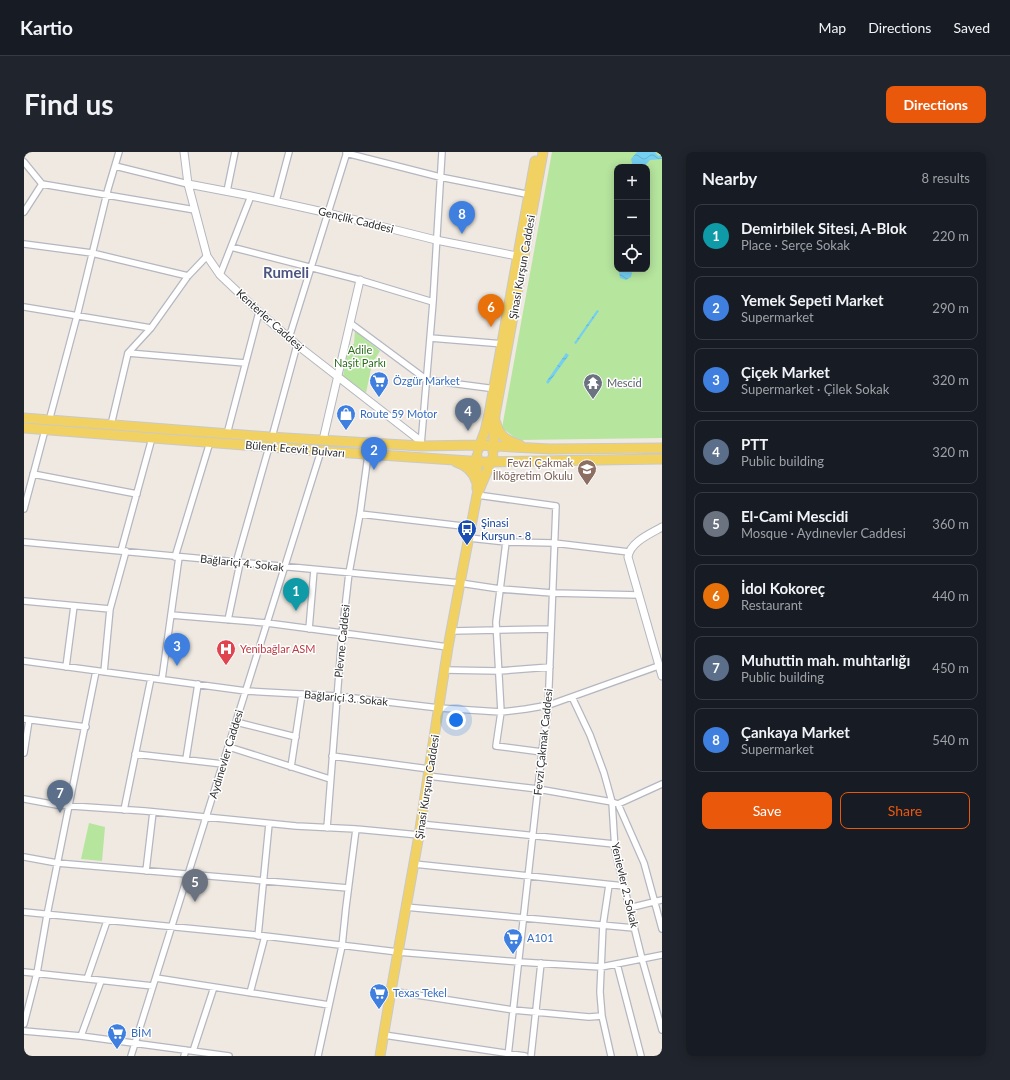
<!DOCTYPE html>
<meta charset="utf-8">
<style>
body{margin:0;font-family:Lato,sans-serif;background:#20242c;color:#f1f3f6}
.controls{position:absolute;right:12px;top:12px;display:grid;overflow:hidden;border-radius:8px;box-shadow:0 2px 10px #0003}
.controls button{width:36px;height:36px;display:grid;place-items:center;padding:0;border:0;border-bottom:1px solid #363941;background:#171b24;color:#f1f3f6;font:20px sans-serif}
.you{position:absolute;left:432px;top:568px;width:14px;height:14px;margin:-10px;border:3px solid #fff;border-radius:50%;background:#1a73e8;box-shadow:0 0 0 6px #1a73e833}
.badge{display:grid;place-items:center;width:26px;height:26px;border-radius:50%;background:#ea580c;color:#fff;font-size:13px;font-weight:700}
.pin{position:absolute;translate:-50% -33px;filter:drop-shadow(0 1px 2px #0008)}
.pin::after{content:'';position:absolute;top:21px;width:14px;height:12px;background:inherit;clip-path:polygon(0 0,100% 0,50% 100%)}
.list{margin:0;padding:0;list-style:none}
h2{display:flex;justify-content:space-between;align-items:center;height:52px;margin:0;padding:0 16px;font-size:17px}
h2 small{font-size:13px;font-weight:400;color:#9ea1a6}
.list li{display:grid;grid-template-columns:26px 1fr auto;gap:12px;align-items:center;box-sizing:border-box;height:64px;margin:0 8px 8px;padding:0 8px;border:1px solid #363941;border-radius:8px}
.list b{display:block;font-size:15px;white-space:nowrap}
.list p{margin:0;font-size:13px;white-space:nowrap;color:#9ea1a6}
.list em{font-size:13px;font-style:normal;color:#9ea1a6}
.actions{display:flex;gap:8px;padding:12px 16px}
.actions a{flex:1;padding:9px 0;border:1px solid #ea580c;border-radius:8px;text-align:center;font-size:14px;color:#ea580c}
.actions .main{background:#ea580c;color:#fff}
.icon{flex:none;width:22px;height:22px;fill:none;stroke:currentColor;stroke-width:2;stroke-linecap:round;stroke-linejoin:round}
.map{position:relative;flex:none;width:638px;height:904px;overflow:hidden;border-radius:8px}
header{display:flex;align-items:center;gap:24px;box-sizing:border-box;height:56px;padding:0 20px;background:#171b24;border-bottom:1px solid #363941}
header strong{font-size:19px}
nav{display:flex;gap:22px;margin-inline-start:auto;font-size:14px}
.intro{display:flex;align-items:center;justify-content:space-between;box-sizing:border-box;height:96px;padding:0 24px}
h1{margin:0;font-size:28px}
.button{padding:10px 18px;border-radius:8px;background:#ea580c;color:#fff;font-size:14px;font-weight:700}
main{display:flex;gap:24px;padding:0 24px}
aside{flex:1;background:#171b24;border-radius:8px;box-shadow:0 2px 10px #0003}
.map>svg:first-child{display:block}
.park{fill:#b6e59e;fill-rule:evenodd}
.water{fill:url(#water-waves)}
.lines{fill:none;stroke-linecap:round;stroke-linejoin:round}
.minor-casing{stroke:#b4b7c1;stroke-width:8}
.tertiary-casing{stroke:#b4b7c1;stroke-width:9}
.primary-casing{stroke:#c9c9c9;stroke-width:11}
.minor{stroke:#fff;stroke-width:5.5}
.tertiary{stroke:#fff;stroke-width:7}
.primary{stroke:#f2d163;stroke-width:9}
.labels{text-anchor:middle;stroke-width:3;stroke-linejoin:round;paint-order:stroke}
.street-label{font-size:11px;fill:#2e2e2e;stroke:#fff}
.park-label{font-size:11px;fill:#2c6e1b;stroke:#fff}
.shop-label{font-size:11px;fill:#366cbe;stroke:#fff;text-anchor:start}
.worship-label{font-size:11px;fill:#5b616d;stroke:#fff;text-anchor:start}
.education-label{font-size:11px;fill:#785e54;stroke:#fff;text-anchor:end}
.transit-label{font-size:11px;fill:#164399;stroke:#fff;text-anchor:start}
.health-label{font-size:11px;fill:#be3a42;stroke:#fff;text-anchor:start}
.district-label{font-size:15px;font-weight:bold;fill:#4d5680;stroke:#fff}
</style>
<header>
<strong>Kartio</strong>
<nav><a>Map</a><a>Directions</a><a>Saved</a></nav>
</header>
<div class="intro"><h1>Find us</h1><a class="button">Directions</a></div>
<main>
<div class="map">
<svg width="638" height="904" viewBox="0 0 638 904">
<defs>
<pattern id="water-waves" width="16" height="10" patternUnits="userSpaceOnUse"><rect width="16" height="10" fill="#75cff0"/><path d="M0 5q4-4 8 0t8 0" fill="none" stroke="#66b2ce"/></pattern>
</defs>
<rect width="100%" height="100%" fill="#efe9e1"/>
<path class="park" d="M528,0H638V286L494,288L478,276ZM593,15H623V117H593Z
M331,179L356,199L348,212L342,241L319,224L325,193L330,192Z
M65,671L81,675L78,709L57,707Z"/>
<path class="water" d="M613,0H631L634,4L638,3V7L626,8L620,15H609L607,7Z
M596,117H606L608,121L607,125L602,128L596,126L595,120Z
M573,158L575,159L552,192L550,191Z
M542,201L545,203L524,232L522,230Z"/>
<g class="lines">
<g class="minor-casing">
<path id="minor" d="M322,1L416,25L507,43
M0,10L18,32L171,58
M91,14L164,32
M203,39L211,0
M252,49L265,0
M0,60L18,32
M0,92L68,101L164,124
M207,95L336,128L409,150
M196,123L227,44
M0,155L127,176L164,124L183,104
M326,171L403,228L472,237
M265,186L323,0
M406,186L480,192
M104,201L127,176
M25,269L53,164L84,37L95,0
M87,273L104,201L221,211
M203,282L235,160
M248,285L273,193
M397,293L409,150L418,0
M9,322L113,342
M453,343L532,354L524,559L519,591L484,904
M0,357L21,278
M336,362L447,375
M445,386L482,390L530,391L605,400
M0,390L436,431L476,437L528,441L615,443
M482,390L472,470L477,560L472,594L518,600
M97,399L128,286
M151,405L186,290
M212,411L245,295
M0,449L86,457
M147,463L243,471L424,495
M204,468L216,411
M285,477L290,418
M428,479L527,477
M0,509L222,539L313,544L415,556L477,560L502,557L525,553L637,513
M42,515L50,454
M421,518L475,519L526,515
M80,520L86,457L102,399
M138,527L155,405
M548,545L566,583L580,621L588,650L591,698L618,807L638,878
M0,567L62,575
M212,570L272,585
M205,595L306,627
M0,601L5,568
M111,602L199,612
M308,604L405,617
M162,607L174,532
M267,615L278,542
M404,624L514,637L588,650L594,652L638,632
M0,647L33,653L121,659L272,674L332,677L395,683
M594,652L620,711L638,777
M100,658L127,526
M396,672L590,692
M303,676L318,482L325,421L336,362L344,303
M0,705L33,711L324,736
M390,712L600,734
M122,719L129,660
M585,733L579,773L576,840L578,864L587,904
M381,755L610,776
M605,756L638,748
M0,760L241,784L374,800L495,810L577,815L638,803
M234,784L245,672
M593,812L617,904
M0,820L129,834
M132,826L305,853
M63,827L83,769
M367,839L489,858L565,865L578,864
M226,841L241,784
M0,872L13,821L23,763L72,519
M0,879L57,884L205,904
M360,883L501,904
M57,884L77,829
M169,899L190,835
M107,904L297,299
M160,904L162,898
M294,904L318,794L322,755L332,677
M507,904L517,811"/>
</g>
<g class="tertiary-casing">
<path id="tertiary" d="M160,0L164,32L183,104L196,123L235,160L273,193L394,287L397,294
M164,32L227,44L304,61L412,88L498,105
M299,288L336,128
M638,375C626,382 606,390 604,405L638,524"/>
</g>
<g class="primary-casing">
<path id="primary" d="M0,266L245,285L397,294L455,293L526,297L638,296
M472,271C475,284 483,289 496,293
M0,276L297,299L460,310L638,307
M454,298L461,279L465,262L511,9
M469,300L471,263L519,0
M453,304V337
M432,310C441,313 449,319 452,329
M356,904L367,839L395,683L424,495L436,431L453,343L469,305"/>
</g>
<use href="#minor" class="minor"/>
<use href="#tertiary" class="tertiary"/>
<use href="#primary" class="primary"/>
</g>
<defs>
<g id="supermarket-pin" transform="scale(1)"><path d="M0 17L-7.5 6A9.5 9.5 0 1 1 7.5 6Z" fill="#3f7fe0" stroke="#fff"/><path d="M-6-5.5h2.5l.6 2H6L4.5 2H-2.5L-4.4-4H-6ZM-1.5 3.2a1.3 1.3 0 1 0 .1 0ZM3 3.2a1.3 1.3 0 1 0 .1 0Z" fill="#fff"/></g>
<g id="temple-pin" transform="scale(1)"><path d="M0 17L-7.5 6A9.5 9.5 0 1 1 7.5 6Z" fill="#6b7280" stroke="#fff"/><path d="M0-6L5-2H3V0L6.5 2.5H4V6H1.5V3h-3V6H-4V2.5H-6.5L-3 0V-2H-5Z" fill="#fff"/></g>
<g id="shop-pin" transform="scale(1)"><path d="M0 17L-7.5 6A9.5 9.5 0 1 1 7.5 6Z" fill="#3f7fe0" stroke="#fff"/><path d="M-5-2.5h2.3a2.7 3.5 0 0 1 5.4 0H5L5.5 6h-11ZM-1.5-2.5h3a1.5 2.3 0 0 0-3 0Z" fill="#fff"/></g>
<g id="school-pin" transform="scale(1)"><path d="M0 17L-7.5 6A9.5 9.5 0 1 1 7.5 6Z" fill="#8d6e63" stroke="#fff"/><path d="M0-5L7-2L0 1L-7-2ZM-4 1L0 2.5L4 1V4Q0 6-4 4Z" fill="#fff"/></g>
<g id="bus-pin" transform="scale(1)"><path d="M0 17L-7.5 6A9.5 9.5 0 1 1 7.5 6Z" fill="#1a4fb4" stroke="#fff"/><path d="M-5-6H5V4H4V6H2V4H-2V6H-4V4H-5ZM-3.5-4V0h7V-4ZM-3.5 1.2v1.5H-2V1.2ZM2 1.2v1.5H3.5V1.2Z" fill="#fff"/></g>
<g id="hospital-pin" transform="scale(1)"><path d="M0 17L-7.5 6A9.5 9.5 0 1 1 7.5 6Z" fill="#e0444e" stroke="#fff"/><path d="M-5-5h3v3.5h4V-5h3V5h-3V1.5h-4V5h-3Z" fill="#fff"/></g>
</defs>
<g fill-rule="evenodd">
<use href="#supermarket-pin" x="355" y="229"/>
<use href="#temple-pin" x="569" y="231"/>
<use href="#shop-pin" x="322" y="262"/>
<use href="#school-pin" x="563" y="317"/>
<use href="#bus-pin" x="443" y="377"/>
<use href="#hospital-pin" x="202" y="497"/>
<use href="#supermarket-pin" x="489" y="786"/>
<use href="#supermarket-pin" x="355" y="841"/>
<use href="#supermarket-pin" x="93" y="881"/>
</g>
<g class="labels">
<g class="street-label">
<text transform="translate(332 68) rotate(14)" y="4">Gençlik Caddesi</text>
<text transform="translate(498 115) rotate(-80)" y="4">Şinasi Kurşun Caddesi</text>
<text transform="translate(246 168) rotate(42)" y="4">Kenterler Caddesi</text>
<text transform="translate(271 297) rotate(5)" y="4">Bülent Ecevit Bulvarı</text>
<text transform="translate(218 411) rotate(6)" y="4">Bağlariçi 4. Sokak</text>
<text transform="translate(318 489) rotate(-84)" y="4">Plevne Caddesi</text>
<text transform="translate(322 546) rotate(5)" y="4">Bağlariçi 3. Sokak</text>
<text transform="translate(519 590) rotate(-84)" y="4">Fevzi Çakmak Caddesi</text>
<text transform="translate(202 602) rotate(-73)" y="4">Aydınevler Caddesi</text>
<text transform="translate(403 635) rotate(-81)" y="4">Şinasi Kurşun Caddesi</text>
<text transform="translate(601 733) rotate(77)" y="4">Yenievler 2. Sokak</text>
</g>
<g class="park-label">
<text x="336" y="202">Adile<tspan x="336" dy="13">Naşit Parkı</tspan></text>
</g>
<g class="shop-label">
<text x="369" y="233">Özgür Market</text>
<text x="336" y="266">Route 59 Motor</text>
<text x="503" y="790">A101</text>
<text x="369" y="845">Texas Tekel</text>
<text x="107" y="885">BİM</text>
</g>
<g class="worship-label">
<text x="583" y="235">Mescid</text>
</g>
<g class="education-label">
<text x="549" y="315">Fevzi Çakmak<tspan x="549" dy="13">İlköğretim Okulu</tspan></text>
</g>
<g class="transit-label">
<text x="457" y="375">Şinasi<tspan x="457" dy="13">Kurşun - 8</tspan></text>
</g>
<g class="health-label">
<text x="216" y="501">Yenibağlar ASM</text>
</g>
<g class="district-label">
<text x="262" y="126">Rumeli</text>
</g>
</g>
</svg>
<div class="controls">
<button>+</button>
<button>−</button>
<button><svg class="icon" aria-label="locate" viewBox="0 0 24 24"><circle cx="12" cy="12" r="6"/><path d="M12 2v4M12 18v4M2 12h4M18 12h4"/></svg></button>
</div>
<div class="you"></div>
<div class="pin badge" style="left:272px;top:459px;background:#0f9aa8">1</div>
<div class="pin badge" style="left:350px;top:318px;background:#3f7fe0">2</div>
<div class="pin badge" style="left:153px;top:514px;background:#3f7fe0">3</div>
<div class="pin badge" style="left:444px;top:279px;background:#5c6f8a">4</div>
<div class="pin badge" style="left:171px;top:750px;background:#6b7280">5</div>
<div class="pin badge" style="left:467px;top:175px;background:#e8710a">6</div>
<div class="pin badge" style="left:36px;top:661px;background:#5c6f8a">7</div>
<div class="pin badge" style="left:438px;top:82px;background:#3f7fe0">8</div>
</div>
<aside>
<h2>Nearby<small>8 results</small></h2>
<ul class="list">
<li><span class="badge" style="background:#0f9aa8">1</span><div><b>Demirbilek Sitesi, A-Blok</b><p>Place · Serçe Sokak</p></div><em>220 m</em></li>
<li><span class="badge" style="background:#3f7fe0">2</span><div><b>Yemek Sepeti Market</b><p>Supermarket</p></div><em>290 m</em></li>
<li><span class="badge" style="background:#3f7fe0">3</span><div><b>Çiçek Market</b><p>Supermarket · Çilek Sokak</p></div><em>320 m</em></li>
<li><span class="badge" style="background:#5c6f8a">4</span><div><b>PTT</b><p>Public building</p></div><em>320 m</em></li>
<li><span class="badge" style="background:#6b7280">5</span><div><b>El-Cami Mescidi</b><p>Mosque · Aydınevler Caddesi</p></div><em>360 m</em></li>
<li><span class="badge" style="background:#e8710a">6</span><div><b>İdol Kokoreç</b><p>Restaurant</p></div><em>440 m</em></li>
<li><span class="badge" style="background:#5c6f8a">7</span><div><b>Muhuttin mah. muhtarlığı</b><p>Public building</p></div><em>450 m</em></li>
<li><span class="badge" style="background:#3f7fe0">8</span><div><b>Çankaya Market</b><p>Supermarket</p></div><em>540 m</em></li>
</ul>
<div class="actions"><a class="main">Save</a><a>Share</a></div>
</aside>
</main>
